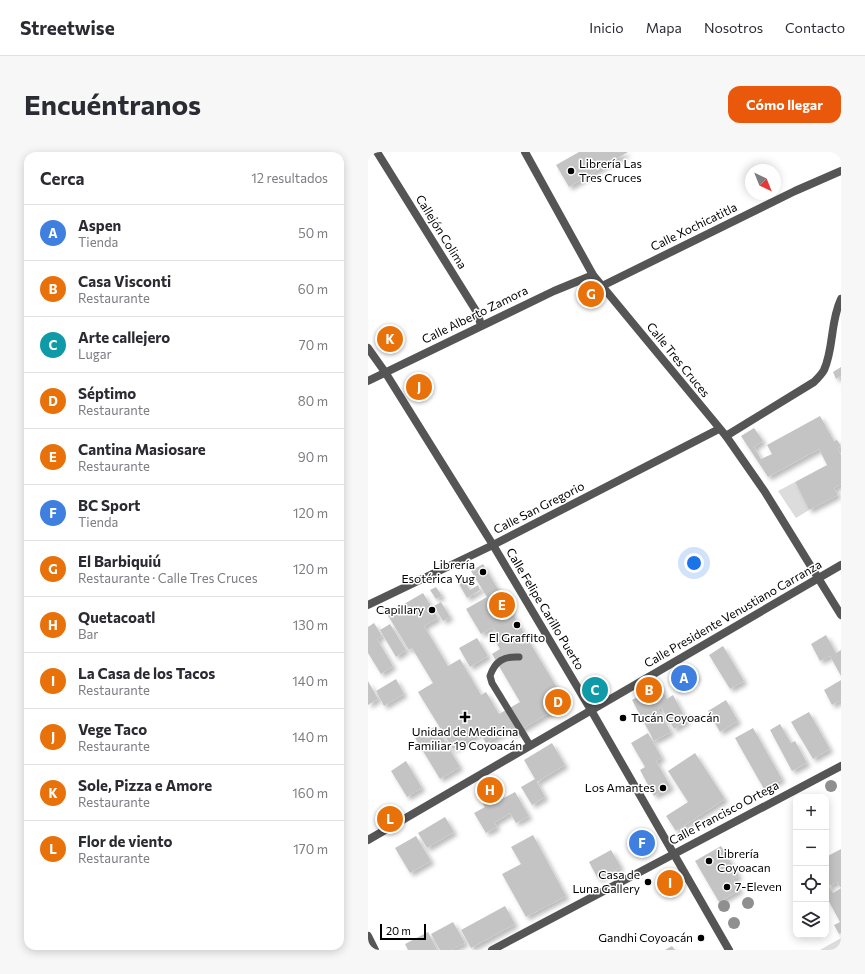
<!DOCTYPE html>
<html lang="es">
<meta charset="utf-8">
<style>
body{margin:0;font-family:Commissioner,sans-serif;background:#f7f7f7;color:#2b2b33}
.controls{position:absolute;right:12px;bottom:12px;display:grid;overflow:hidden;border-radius:8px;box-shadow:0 2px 10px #0003}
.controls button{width:36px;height:36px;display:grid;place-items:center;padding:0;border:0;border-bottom:1px solid #e1e1e2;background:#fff;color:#2b2b33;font:20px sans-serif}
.compass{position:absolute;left:377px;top:12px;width:36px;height:36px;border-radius:50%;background:#fff;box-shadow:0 2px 10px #0003;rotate:137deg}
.scale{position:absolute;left:12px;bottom:10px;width:46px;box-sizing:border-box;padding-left:4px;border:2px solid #000;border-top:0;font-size:11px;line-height:14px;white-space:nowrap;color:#000;-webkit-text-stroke:3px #fff;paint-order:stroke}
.you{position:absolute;left:326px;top:411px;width:14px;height:14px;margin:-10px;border:3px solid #fff;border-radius:50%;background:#1a73e8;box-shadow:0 0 0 6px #1a73e833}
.badge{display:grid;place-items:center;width:26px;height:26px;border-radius:50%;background:#ea580c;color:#fff;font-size:13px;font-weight:700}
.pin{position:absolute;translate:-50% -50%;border:2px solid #fff;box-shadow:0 1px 4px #0006}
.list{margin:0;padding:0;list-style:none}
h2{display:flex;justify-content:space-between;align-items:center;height:52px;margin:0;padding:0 16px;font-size:17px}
h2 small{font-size:13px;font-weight:400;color:#7c7c81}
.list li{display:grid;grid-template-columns:26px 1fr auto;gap:12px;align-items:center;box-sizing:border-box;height:56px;padding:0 16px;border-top:1px solid #e1e1e2}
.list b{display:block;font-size:15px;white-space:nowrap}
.list p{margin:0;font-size:13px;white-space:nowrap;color:#7c7c81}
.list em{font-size:13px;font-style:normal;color:#7c7c81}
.icon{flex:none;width:22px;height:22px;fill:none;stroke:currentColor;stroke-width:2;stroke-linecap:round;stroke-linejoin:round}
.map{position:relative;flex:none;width:473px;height:798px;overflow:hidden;border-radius:12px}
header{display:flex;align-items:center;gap:24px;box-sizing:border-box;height:56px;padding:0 20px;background:#fff;border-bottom:1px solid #e1e1e2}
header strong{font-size:19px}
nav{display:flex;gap:22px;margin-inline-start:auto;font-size:14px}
.intro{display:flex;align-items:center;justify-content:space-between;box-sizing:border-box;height:96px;padding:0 24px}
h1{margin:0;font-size:28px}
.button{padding:10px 18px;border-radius:12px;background:#ea580c;color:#fff;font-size:14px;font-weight:700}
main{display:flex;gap:24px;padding:0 24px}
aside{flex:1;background:#fff;border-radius:12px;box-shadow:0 2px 10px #0003}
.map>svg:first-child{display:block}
.green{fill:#dcdcdc}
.building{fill:#c4c4c4;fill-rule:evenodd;filter:url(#shadow)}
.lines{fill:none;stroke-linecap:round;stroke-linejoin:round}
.service{stroke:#555;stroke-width:7}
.minor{stroke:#555;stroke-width:8}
.tertiary{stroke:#555;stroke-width:8}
.tree{fill:#8f8f8f}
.poi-dot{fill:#000;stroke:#fff;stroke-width:1.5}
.labels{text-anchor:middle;stroke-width:3;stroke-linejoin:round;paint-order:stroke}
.poi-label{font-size:12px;fill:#000;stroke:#fff;text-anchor:end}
.street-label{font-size:12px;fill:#000;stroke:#fff}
</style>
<header>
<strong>Streetwise</strong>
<nav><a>Inicio</a><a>Mapa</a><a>Nosotros</a><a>Contacto</a></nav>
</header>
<div class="intro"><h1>Encuéntranos</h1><a class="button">Cómo llegar</a></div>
<main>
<aside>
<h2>Cerca<small>12 resultados</small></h2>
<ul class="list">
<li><span class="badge" style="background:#3f7fe0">A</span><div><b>Aspen</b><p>Tienda</p></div><em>50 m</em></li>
<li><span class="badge" style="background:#e8710a">B</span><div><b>Casa Visconti</b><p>Restaurante</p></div><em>60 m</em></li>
<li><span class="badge" style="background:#0f9aa8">C</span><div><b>Arte callejero</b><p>Lugar</p></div><em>70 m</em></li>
<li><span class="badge" style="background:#e8710a">D</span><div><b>Séptimo</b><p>Restaurante</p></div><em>80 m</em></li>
<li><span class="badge" style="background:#e8710a">E</span><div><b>Cantina Masiosare</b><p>Restaurante</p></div><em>90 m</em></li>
<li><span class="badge" style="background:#3f7fe0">F</span><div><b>BC Sport</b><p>Tienda</p></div><em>120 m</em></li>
<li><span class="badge" style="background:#e8710a">G</span><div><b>El Barbiquiú</b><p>Restaurante · Calle Tres Cruces</p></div><em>120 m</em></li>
<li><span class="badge" style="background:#e8710a">H</span><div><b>Quetacoatl</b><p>Bar</p></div><em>130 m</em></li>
<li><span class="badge" style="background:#e8710a">I</span><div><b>La Casa de los Tacos</b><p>Restaurante</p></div><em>140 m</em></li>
<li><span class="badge" style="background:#e8710a">J</span><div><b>Vege Taco</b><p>Restaurante</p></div><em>140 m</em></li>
<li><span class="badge" style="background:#e8710a">K</span><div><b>Sole, Pizza e Amore</b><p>Restaurante</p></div><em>160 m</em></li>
<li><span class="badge" style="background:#e8710a">L</span><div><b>Flor de viento</b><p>Restaurante</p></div><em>170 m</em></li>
</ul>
</aside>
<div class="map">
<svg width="473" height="798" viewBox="0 0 473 798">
<defs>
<filter id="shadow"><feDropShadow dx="3.5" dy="3.5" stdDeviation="2" flood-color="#0004"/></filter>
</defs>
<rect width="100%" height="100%" fill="#fff"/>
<path class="green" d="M427,330L441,358L428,366L410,339Z
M473,786V798H452Z"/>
<path class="building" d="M211,0H260L201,35L188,13Z
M473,215V224L468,227L465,220Z
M452,264L466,289L469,288L473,294L470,297L473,303V332L466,336L470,343L441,358L427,330L459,313L451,297L400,325L373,284L386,276L395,289L386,295L393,307L404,302L399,293Z
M115,412L198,551L144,583L140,578L118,591L112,581L85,597L50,540L65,531L44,496L41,498L19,462L55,441L70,466L56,474L80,514L92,507L113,543L118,540L131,562L152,550L124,502L132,497L123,482L128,479L125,475L113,482L98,457L119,445L103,419Z
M92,422L102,438L110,433L112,438L99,446L87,425Z
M68,435L74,444L68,447L62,438Z
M73,450L82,465L75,469L66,454Z
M6,471L14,484L9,487L25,514L13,522L0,501V475Z
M22,472L38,498L28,505L12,478Z
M458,483L468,501L473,498V524L462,504L452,509L443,492Z
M109,486L120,504L102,515L91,496Z
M355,494L376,529L362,537L341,503Z
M322,514L329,525L309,537L302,526Z
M28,527L36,542L16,554L8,539Z
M473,528V548L464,553L456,538Z
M0,529L10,547L0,553Z
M291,533L299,547L305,543L319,569L306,577L293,555L290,557L303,580L286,589L264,548Z
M358,548L370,569L352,580L340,559Z
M441,560L462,597L445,607L423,570Z
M412,572L423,591L427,589L439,611L424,619L402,578Z
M68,574L92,615L72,627L47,586Z
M385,576L414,627L396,637L367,586Z
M280,581L294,606L288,609L303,635L286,644L272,618L277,615L263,591Z
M184,591L197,613L169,630L177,645L164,653L153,635L167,627L156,608Z
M327,601L357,647L308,679L298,664L320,650L300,619Z
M38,609L54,636L39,645L23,619Z
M123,629L134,647L147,640L161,664L148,671L142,661L126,671L129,675L118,681L106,661L117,655L107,638Z
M77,665L86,680L59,696L50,681Z
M165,683L198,744L158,765L134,722L153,712L143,695Z
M48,684L63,709L42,721L27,696Z
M353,694L371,724L365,727L372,738L351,750L327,709Z
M473,697V781L471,782L466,773L472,770L458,744V705ZM469,730L473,736L465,741L461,734Z
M243,698L253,715L230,727L221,710Z
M137,754L147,772L103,796L93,778Z
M85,770L97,791L83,798H72L63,782Z
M60,780L69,798H40L37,792Z
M304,794L307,798H297Z"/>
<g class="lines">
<path class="service" d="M151,505C136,504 127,509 122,524L124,531L162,593"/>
<path class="minor" d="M9,0L110,162L113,174
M234,134L427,39L473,19
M0,229L186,139L225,123
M358,284L446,230C450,226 454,222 456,218C466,196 462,170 473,147
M0,453L125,393L351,277
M0,688L473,413
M0,784L7,798
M124,798L473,614"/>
<path class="tertiary" d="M157,0L225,123L358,284L397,340L473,463
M0,196L17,220L125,393L223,558L361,798"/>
</g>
<g class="tree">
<circle cx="463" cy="634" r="6"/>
<circle cx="380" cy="751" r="6"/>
<circle cx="356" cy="754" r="6"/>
<circle cx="366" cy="771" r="6"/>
</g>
<g class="poi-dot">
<circle cx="203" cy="19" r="4"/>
<circle cx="115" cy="420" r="4"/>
<circle cx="64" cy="458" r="4"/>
<circle cx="149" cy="473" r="4"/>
<path d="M95 559h4v4h4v4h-4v4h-4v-4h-4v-4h4z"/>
<circle cx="255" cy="566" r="4"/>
<circle cx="295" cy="636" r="4"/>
<circle cx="341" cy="709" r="4"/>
<circle cx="280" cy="730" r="4"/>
<circle cx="359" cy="735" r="4"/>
<circle cx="333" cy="786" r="4"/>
</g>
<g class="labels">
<g class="poi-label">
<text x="211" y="16" text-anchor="start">Librería Las<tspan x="211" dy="14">Tres Cruces</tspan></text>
<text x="107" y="417">Librería<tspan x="107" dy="14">Esotérica Yug</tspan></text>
<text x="56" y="462">Capillary</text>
<text x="149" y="490" text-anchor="middle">El Graffito</text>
<text x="263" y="570" text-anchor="start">Tucán Coyoacán</text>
<text x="97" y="584" text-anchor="middle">Unidad de Medicina<tspan x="97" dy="14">Familiar 19 Coyoacán</tspan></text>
<text x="287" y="640">Los Amantes</text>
<text x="349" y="706" text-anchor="start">Librería<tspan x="349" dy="14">Coyoacan</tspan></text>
<text x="272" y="727">Casa de<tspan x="272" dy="14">Luna Gallery</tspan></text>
<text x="367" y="739" text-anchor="start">7-Eleven</text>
<text x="325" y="790">Gandhi Coyoacán</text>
</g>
<g class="street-label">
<text transform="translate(326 75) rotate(-26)" y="4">Calle Xochicatitla</text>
<text transform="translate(73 80) rotate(58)" y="4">Callejón Colima</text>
<text transform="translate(107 163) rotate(-26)" y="4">Calle Alberto Zamora</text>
<text transform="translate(310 208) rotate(51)" y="4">Calle Tres Cruces</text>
<text transform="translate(171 356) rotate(-27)" y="4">Calle San Gregorio</text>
<text transform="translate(177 457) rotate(59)" y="4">Calle Felipe Carillo Puerto</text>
<text transform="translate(365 462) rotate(-30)" y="4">Calle Presidente Venustiano Carranza</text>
<text transform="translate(356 661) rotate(-28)" y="4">Calle Francisco Ortega</text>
</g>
</g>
</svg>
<div class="controls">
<button>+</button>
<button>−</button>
<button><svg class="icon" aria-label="locate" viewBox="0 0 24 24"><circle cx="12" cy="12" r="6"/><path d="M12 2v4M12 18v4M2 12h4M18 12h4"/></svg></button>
<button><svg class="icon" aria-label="layers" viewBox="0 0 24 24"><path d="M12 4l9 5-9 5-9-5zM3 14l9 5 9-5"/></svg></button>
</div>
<svg class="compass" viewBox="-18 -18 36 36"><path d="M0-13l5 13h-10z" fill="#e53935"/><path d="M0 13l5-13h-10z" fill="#7c7c81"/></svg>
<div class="scale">20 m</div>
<div class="you"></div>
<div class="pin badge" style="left:316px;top:526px;background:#3f7fe0">A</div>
<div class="pin badge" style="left:281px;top:538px;background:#e8710a">B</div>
<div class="pin badge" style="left:227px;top:538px;background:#0f9aa8">C</div>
<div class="pin badge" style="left:190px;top:550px;background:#e8710a">D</div>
<div class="pin badge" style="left:134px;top:453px;background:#e8710a">E</div>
<div class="pin badge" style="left:274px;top:691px;background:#3f7fe0">F</div>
<div class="pin badge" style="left:223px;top:142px;background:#e8710a">G</div>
<div class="pin badge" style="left:122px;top:638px;background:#e8710a">H</div>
<div class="pin badge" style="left:302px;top:731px;background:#e8710a">I</div>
<div class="pin badge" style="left:51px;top:235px;background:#e8710a">J</div>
<div class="pin badge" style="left:22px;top:187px;background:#e8710a">K</div>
<div class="pin badge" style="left:22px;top:667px;background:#e8710a">L</div>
</div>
</main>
